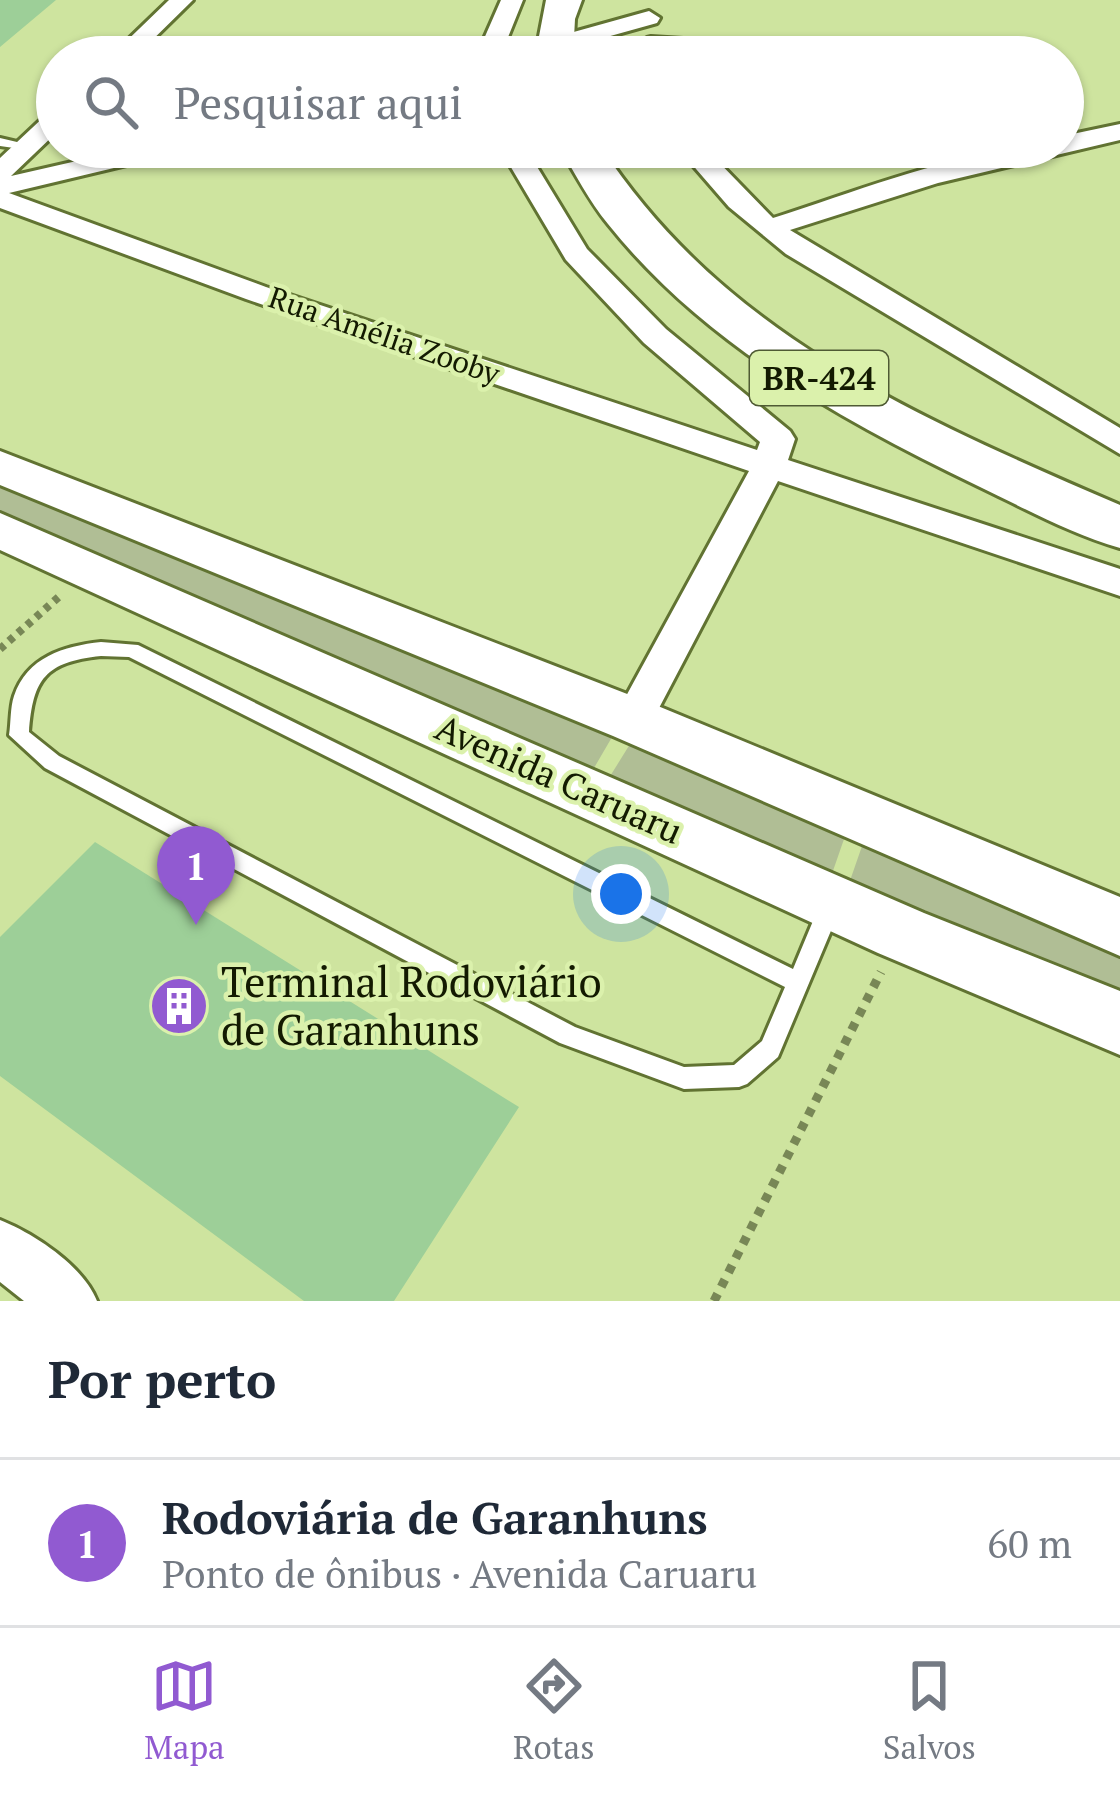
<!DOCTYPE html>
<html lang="pt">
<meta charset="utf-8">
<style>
body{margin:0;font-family:"PT Serif",serif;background:#f2f2f3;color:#1f2937}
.you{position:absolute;left:621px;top:894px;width:42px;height:42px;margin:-30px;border:9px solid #fff;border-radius:50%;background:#1a73e8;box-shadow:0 0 0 18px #1a73e833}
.badge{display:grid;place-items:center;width:78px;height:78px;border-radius:50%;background:#915ad1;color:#fff;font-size:39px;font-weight:700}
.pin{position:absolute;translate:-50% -99px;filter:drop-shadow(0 3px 6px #0008)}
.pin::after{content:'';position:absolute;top:63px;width:42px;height:36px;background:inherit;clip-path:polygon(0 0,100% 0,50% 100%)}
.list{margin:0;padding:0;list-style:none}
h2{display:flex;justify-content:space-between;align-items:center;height:156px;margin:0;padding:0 48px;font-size:51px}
h2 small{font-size:39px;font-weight:400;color:#747a83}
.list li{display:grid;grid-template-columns:78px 1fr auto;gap:36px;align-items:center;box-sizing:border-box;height:168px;padding:0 48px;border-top:3px solid #e0e1e3}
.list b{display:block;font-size:45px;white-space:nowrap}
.list p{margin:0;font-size:39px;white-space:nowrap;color:#747a83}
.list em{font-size:39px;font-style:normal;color:#747a83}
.icon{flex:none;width:66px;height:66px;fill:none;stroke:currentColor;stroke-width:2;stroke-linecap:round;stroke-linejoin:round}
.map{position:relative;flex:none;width:1120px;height:1301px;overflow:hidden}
.search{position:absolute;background:#fff;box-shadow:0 3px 9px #0004;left:36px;right:36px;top:36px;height:132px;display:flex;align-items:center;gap:30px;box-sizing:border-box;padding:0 42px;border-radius:66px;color:#747a83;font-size:45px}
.sheet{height:324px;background:#fff}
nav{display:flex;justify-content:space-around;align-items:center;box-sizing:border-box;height:168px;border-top:3px solid #e0e1e3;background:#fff;font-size:33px;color:#747a83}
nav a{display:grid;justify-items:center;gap:6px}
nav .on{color:#915ad1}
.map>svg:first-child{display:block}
.green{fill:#b0be95}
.building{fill:#9dcf98}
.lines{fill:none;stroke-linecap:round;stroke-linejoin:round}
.lane-casing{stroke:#617332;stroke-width:6}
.street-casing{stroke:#617332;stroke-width:6}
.secondary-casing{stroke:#617332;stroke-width:6}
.primary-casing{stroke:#617332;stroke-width:6}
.path-far1{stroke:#788756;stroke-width:8;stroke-dasharray:6 6;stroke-linecap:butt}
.path{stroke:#788756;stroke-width:9;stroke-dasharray:8 8;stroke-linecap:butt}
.lane{fill:#fff;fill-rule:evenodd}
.street{fill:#fff;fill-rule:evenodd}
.secondary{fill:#fff;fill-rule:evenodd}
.primary{fill:#fff;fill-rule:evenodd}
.labels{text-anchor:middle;stroke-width:9;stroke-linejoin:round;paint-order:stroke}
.far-street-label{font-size:30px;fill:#131a01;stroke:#dbf1ac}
.shield{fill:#dbf1ac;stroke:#4f5a34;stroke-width:3}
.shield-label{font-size:33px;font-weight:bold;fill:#131a01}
.street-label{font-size:36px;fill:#131a01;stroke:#dbf1ac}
.near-poi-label{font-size:42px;fill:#131a01;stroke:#dbf1ac;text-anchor:start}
</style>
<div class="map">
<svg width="1120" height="1301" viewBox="0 0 1120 1301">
<rect width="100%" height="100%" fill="#cee49f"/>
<path class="green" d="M0,472L622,720L587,780L0,518Z
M640,728L851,819L827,888L604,786Z
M869,826L1120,934V1010L845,895Z"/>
<path class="building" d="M0,0H56L0,47Z
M95,842L519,1107L394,1301H304L0,1076V937Z"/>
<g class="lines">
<g class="lane-casing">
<path id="lane" d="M651,37L765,44L806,57H789L764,50L647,42V38Z
M0,138L34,146L28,150L0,146Z
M101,642L138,645L793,969L823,897L830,895L837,897L841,904L838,914L778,1057L747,1084L739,1087L684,1089L560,1043L45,768L9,735C11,722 10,708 14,696C27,657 64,646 101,642ZM101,656L129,657L785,987L762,1041L734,1065L684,1067L575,1027L59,756L29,732C33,679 45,662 101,656Z"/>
</g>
<g class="street-casing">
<path id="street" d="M169,0H193L135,57H110Z
M501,0H523L500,57H476Z
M649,11L660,18L657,23L553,52L541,45L545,40Z
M57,110V132L11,176L138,147H185L181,152L9,193L266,287L757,450L760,442L644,343L566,260L499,147H525L587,249L666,329L790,431L795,439L788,460L1120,569V596L778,481L647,731L633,736L619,731L613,720L749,471L246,299L0,208V158L48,113Z
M1120,124V140L938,183L790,230L1120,428V454L786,254L729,207L677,147H704L773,218C867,188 964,147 1063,147V136Z
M0,1220C35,1234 83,1266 97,1301H24L0,1282Z"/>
</g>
<g class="secondary-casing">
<path id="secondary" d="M0,451L653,704L1120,897V956L613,736L0,485Z
M0,513L924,913L1120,991V1055L878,953L0,550Z"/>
</g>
<g class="primary-casing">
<path id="primary" d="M546,0H582L575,19L573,57H535Z
M559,147H601C725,336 919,418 1120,505V548C1071,534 1024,508 978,486C842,421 703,343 608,224C589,201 575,173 559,147Z"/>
</g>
<path class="path-far1" d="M0,649L61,595"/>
<path class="path" d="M714,1301L881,972"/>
<use href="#lane" class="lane"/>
<use href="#street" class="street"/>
<use href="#secondary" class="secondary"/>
<use href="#primary" class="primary"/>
</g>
<defs>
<g id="building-disc" transform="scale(3)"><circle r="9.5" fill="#915ad1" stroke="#dbf1ac"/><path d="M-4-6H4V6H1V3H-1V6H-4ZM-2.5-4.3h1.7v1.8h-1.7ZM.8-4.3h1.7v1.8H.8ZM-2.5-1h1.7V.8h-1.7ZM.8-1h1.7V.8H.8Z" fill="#fff"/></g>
</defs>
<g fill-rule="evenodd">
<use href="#building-disc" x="179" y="1006"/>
</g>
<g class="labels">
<g class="far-street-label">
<text transform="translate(384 336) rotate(19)" y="10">Rua Amélia Zooby</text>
</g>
<rect class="shield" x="750" y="351" width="138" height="54" rx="9"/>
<g class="shield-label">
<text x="819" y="390">BR-424</text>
</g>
<g class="street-label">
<text transform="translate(559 779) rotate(24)" y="13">Avenida Caruaru</text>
</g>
<g class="near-poi-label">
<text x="221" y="997">Terminal Rodoviário<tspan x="221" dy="48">de Garanhuns</tspan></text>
</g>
</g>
</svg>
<div class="you"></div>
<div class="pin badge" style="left:196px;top:925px">1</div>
<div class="search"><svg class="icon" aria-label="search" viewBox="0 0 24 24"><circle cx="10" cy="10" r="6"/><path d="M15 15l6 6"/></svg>Pesquisar aqui</div>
</div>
<section class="sheet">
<h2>Por perto<small></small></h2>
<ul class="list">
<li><span class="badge">1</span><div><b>Rodoviária de Garanhuns</b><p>Ponto de ônibus · Avenida Caruaru</p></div><em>60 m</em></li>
</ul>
</section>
<nav>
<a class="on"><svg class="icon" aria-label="map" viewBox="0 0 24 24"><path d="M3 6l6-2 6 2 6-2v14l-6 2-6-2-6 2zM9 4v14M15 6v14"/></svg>Mapa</a>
<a><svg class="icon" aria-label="directions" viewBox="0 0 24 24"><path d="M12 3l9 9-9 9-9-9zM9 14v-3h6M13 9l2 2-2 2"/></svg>Rotas</a>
<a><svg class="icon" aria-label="saved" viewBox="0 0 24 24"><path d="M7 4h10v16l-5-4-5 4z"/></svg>Salvos</a>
</nav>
